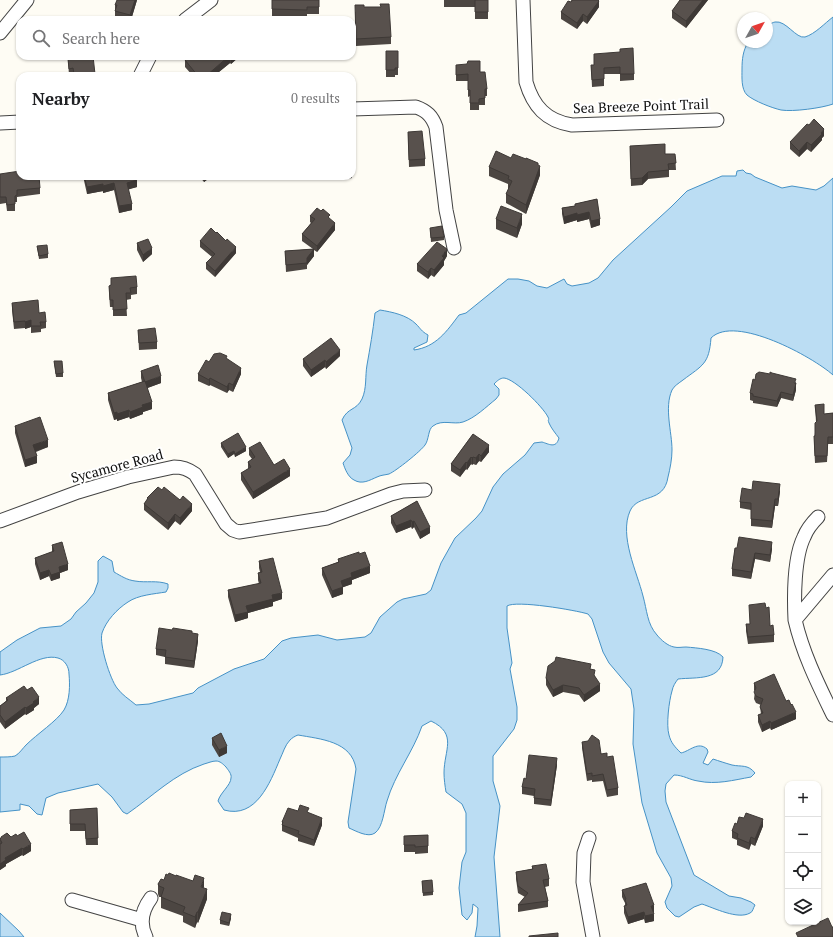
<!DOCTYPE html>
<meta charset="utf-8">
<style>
body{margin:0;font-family:"PT Serif",serif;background:#f6f6f6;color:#202124}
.controls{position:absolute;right:12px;bottom:12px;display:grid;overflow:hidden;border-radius:8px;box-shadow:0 1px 3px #0004}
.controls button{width:36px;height:36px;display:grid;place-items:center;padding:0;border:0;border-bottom:1px solid #e0e0e0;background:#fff;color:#202124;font:20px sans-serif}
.compass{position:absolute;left:737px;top:12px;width:36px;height:36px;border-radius:50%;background:#fff;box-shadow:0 1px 3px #0004;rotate:50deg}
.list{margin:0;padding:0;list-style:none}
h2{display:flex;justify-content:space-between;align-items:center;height:52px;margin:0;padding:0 16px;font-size:17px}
h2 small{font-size:13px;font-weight:400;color:#757577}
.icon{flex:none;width:22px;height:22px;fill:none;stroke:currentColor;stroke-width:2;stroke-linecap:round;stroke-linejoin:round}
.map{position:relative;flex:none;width:833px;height:937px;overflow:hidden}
.search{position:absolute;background:#fff;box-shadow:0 1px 3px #0004;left:16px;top:16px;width:340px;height:44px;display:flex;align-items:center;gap:10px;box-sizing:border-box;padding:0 14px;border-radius:12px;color:#757577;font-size:15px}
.panel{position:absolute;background:#fff;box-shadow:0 1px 3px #0004;left:16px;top:72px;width:340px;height:108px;border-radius:12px}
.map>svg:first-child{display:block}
.water{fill:#bbddf3;stroke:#4692c6}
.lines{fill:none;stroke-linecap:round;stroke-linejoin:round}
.minor-casing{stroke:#434343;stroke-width:15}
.minor{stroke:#fff;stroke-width:13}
.wall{fill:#4c4642}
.shaded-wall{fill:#3e3936}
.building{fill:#58514d;stroke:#3e3936}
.labels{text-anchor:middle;stroke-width:4;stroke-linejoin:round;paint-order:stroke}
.street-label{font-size:14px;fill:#101010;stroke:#fff}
</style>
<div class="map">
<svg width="833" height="937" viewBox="0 0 833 937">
<rect width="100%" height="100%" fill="#fefcf4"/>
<path class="water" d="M833,17V104C822,108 793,112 781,110C772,108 754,101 747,95C741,89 742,77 742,69C742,59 743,51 748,42H767V26C769,25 773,22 775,22C786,20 796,39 805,37C815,34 825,23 833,17Z
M743,170L746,173L751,174L755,177L782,188L792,186L816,190L824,186L833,178V375C813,357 735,314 711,338C709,364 703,365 683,380C679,383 674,386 672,390C664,408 672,432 672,450C672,459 670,469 668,477C664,504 638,493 630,511C619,536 637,572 643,596C647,610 647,624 657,635C661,640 668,646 674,647C678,648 682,647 686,647C697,648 716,649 723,657C722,681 697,677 678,679C675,683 673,686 672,691C669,701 666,725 669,735C671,743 675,747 681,753C690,751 698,741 707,749L708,752L703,763L708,765L713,759C719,761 725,763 732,765C741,767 748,764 755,773L751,777C734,780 716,785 698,781C690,780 683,775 674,775L666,784L665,791L666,802L694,875L729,896L741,898L751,902L755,905C753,908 753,912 750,913C738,920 714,908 702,904L694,907L679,917L675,916L667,908L665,902L672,886L671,878L657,853L642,803L633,744L634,709L631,689L609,663L603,652L592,619L588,614C575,610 516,600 507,606V628L512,663L510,669L517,707V720L514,729L493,756V781L500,806L494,857L500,937H475L477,926L478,908L473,904L472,913L467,920L462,915L459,888L462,862L466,852V813L462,804L446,792C445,786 444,779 444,773C444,750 458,734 431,721L422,726C413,752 395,774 387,801C384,810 383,827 375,833C368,838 356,831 349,828L348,822L356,769C352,741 320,739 298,735C295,736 292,738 290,740C285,745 283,753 280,759C270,783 256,819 224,810L218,801C220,793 231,785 231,778C232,774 228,770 226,767C223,764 220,761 216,761C212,761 208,763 204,764C174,774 153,796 127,814L123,812L112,797L98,784L58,793L46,798L42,815L37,814L29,806L20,804V810L0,812V757C5,757 11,757 15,756C19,754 23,748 26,745C37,734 57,721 64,710C70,700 70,685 69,674C69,667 65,660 58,658C40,653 18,673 0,675V652L17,640L40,628L61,626L71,619L76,612L86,603L94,593L98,582V561L103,556L112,561L114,572C121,576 127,580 135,581C146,583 157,580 168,584V588L166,592C154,594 138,595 128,602C117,609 106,621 102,633C99,644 110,679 117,688C122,695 129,699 136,705L149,704L193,693L198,688L234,669L264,659L282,641L291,638L318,635L337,640L365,637L371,633L380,617L397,602L403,599L426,594L431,590L441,563L455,538L476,518L482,511L493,487L503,474L525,455L534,443C537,443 539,442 542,442C549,444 556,449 559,438C556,434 551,428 549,423C547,418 550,421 548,417C543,407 515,379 504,378C500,378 497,381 494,384L499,389V395L496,399C486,407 475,418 463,422C454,425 442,419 433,426C428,429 429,440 425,445C421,451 396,471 389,474C385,475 381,475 377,477C370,480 362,485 354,480C348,477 345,469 343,463L350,455L352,448L342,420C348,407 356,411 362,399C367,388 365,376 367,365C370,348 373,331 375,313L380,310C392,312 407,315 416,324C421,329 421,331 428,335L427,342L414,348V350C436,347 447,331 459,315L466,313L508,279H518L529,281L537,286L547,288L564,279L567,284L572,286L589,283L598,278L613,260L671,207L687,191L722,176H736L737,171Z
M0,913L19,931L24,937H0Z"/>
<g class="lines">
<g class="minor-casing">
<path id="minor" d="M523,0L526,82C533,106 546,121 572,125L717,120
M185,20L211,0
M0,33L27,0
M140,76L150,56
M352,109L416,107C427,111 432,116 436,127L446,210L454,248
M0,123L20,122
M0,521L78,492L128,477L174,467C183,467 188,469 195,474L226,524L233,530L239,532L327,518L391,494L403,491L425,490
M833,575L795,620C803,654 818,684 833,715
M795,620C794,598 794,557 804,537C807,529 812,523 818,517
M589,838L584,853L583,882L593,937
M72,900L142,920
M146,937C139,923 142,910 151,898"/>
</g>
<use href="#minor" class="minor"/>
</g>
<path class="wall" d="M137,0L131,20H124L115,17V5Z
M272,0H319V14H307V16H272Z
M444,0H488V19H475V7H444Z
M572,0H599V7L587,24L583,21L577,29L561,19V12L571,2Z
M680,0H708L686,28L672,18V11Z
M364,7L391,37V44L356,46L355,12Z
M386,51H398V75H395V77H386Z
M594,54L634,74V80L620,81V74H604V86L592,87L591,65H594Z
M73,56L95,74L98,76H73V75L69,76L68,59H73Z
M190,56H240L231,64L230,63L214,76H193L185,67V60Z
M456,65L480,72L487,89V96H485V105H479V110H470V96L468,97V81H456Z
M408,132L425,159V166L409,167Z
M824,136L822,138V140L811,152L807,149L799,157L790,149V142Z
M630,146L665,154H675L676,170H669V177L648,179L642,185L631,186Z
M511,158L538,166L540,175L526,214L506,203V194L509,188H508V184L489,176V167Z
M0,174L40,188V194L17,197V202H15V211H7L6,203L0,204Z
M83,176H136L137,187L128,189L132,210L119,213L114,190L103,193V191L87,194Z
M199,176H212L204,182Z
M597,199L600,225L591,228L589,219L577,222V220L564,224L562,214V208L575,206V204Z
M310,216L330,219L335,230L317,252L314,250V256L307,265V269L286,272L285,251L313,249L302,241V234L311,223L310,222Z
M496,219L522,224L517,238L496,229Z
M430,228L444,237V240L431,242Z
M200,241L236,253L215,277L206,269V263L212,257L200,247Z
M137,243L152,254L143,262L137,250Z
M37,246L48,254V258L39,259Z
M447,256L444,261V265L434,277L431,275L428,279L417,271V264Z
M111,278L137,287V294L131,295V299L126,300L127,316H113V307H110L109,292V286L111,285Z
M12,303L39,313L46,322V328L41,329V332L31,333V327L25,329V328L14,329L12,310Z
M138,330L157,342V349L139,350Z
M340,356L326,369L325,367L311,377L303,366V359Z
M227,359L241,374L233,392L229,390L227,393L210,385L209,386L198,381V374L209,362Z
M54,361L63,373V377H56Z
M141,371L161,383L147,388L152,409L143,412V414L130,419L129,417L117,421V419L114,420L108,400V393L142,382L141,378Z
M796,383V390L793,401L781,398L777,407L753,403V401L750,400V393Z
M815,405L824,414L833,413V444H828L827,462L815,463L814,443L816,422Z
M15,426L48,447L36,452L37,463L25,467L15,433Z
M473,434L489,452L481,462L479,461L476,465L473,464L472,465L471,464L467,470L466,469L460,477L451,471V464Z
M221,443L246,451L235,457L234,454L228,458L221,447Z
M249,448L290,476L253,499L241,480V473L248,469V462L252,459L249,455Z
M162,490L180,500L192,511L180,525L175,521L168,530L144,510V504L147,500V498Z
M752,490L780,491L778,506H775L772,528L751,526V510L740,508V502Z
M417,501L430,533L420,539L414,527L412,529L411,527L396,533L391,523V516Z
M52,545L68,570L60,573V578L51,581L49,576L40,580L35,564V558L52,552Z
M735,548L772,549L770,562L755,559L751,579L732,576V569Z
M338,559L370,573L352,580V584L343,587V594L332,598L322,575V568L338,562Z
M259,561L282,599L273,602V606L248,613V618L235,622L228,597V590L259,584L258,580V573L260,572L259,568Z
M766,608L770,626L774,635V642L748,644L746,631V624H750Z
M192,633L198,641L194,668L165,664V657L156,655V649Z
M591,669L595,677L600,691L584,702L579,695L563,692L553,697L546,685V678Z
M754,683L786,701L796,719L771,730L770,728L762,732L758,722V715L761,714L760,707L761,705L756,703L754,699L755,691L754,690Z
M27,690L39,704L34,708V710L26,715L25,714L5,729L0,722V706L6,701V698Z
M212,738L227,753L219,757L212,745Z
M582,742L607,757L618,788V795L607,797L603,781L592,782V780L587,781L582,748Z
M557,765L551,806L534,804V796L522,794V787L526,779Z
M97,808L98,845H86L85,831H70V810Z
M298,811L309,813L322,825L314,846L298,841V838L282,831V822Z
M737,824L763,826L755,846L751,844L749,850L737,845V840L732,838V831Z
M428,835V853L415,854V852H404V836Z
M17,836L31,851L23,856L22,855L6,864V866L0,870V839L1,838V837H11Z
M532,866L549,879V886L545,887L548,901V907L518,912V905L525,897L518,893L516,879V872L532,869Z
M164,880L204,888L207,899L198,923L197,922L195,928L183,922V916L161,908V897H159L158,894V884Z
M422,881L433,892V895L423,896Z
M622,890L654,912H653L654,921L645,923L644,919L628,924L624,913V906H625V903L622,897Z
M231,918L229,926L220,924V920Z"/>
<path class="shaded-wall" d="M135,0H137L131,20H130V15Z
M703,0H708L686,28V21Z
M599,1V7L587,24V17Z
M583,14V21L577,29V23Z
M230,56V63L214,76H206Z
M232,56H240L231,64V57Z
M824,129V136L822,138V140L811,152V145Z
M807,142V149L799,157V151Z
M538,163V171L540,166V175L526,214V205Z
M648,172V179L642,185V178Z
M352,174V178L342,180V176H352Z
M204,176H212L204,182Z
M137,180V187L127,190V183Z
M114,183V190L103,193V186Z
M103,184V191L87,194V187Z
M132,204V210L119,213V206Z
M589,212V219L577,222V215Z
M577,213V220L564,224V217Z
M522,214V224L517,238V228Z
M600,219V225L591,228V221Z
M335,223V230L317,252V246Z
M236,247V253L215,277V271Z
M152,248V254L143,262V255Z
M314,249V256L307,265V258Z
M447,249V256L444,261V265L434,277V270L442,256Z
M431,268V275L428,279V272Z
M31,320V327L25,329V322Z
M340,350V356L326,369V362Z
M325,360V367L311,377V370Z
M241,368V374L233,392V385Z
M161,376V383L145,389V382Z
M210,378V385L209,386V380Z
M796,379V390L793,401V395Z
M229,383V390L227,393V387Z
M781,392V398L777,407V401Z
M152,402V409L143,412V414L130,419V412L142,405Z
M129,410V417L117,421V414Z
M117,412V419L114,420V413Z
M48,440V447L33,452V445Z
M489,445V452L481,462V456Z
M246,447V451L235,457V454Z
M234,451V454L228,458V454Z
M479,454V461L476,465V458Z
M37,456V463L25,467V460Z
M471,457V464L467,470V463Z
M473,457V464L472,465V458Z
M466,462V469L460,477V470Z
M290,469V476L253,499V492Z
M780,484V491L778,506V499Z
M775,499V506L772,528V521Z
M192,504V511L180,525V518Z
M175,514V521L168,530V523Z
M411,520V527L396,533V526Z
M414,521V527L412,529V522Z
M430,527V533L420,539V532Z
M772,542V549L770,562V555Z
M755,553V559L751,579V572Z
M68,564V570L60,573V578L51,581V575L59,567Z
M370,566V573L352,580V584L341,588V581L351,573Z
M49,570V576L40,580V573Z
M343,587V594L332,598V591Z
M282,593V599L273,602V606L248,613V618L235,622V615L246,606L272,595Z
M198,634V641L194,668V661Z
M600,684V691L584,702V695Z
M563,685V692L553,697V690Z
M39,697V704L34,708V710L26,715V708L33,702Z
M25,707V714L5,729V722Z
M796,712V719L771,730V723Z
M770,721V728L762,732V725Z
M227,746V753L219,757V750Z
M557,758V765L551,806V800Z
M322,818V825L314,846V840Z
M763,819V826L755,846V839Z
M751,837V844L749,850V843Z
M31,844V851L23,856V849Z
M22,848V855L6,864V866L0,870V864L5,858Z
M204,878V888L201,887Z
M207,889V899L198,923V912Z
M654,905V912L651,913V906Z
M197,912V922L195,928V917Z
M644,912V919L628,924V917Z
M231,914V918L229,926V923Z
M654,914V921L645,923V916Z"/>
<path class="building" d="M117,0H135L130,15L115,11L117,5H115Z
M272,0H319V7H307V10L272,9Z
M475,0H488V12H475Z
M572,0H598L599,1L587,17L583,14L577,23L561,12L568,1L571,2Z
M680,0H703L686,21L672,11Z
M380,4H389L391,37L356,39L355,5H364V7H381Z
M633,48L634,74H620V67L604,68V79L592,80L591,65H594V54L620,52V49Z
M386,51H398V68H395V70H386Z
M73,56H93L95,74H98V76H75V74H74L73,68L69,69L68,59H73Z
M190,56H229L206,76H198L185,60Z
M468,61H480V72H485L487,89H485V98L479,99V103H470V90H468V74L456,75V65L467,64Z
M814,119L824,129L821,133L822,134L811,145L807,142L799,151L790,142L807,124L809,125Z
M422,131L425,159L409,160L408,132Z
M665,144V154H675L676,163L668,164L669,170L648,172L642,178L631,179L630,146Z
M496,151L511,158L513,154L526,159V158L538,163V165L540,166L526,205L506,194L512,181L508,179L509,176L489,167Z
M20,171V176H39L40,188L17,190V195L15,196V204L7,205L6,197H0V174Z
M84,176H136L137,180L127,183L132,204L119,206L114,183L103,186V184L87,187Z
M597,199L600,219L591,221L589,212L577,215V213L564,217L562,208L575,206V204Z
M501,206L522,214L517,228L496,219Z
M317,208L321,211L323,209L330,215L328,217L335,223L317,246L302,234L315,219L310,216Z
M442,226L444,237L431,238L430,228Z
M211,228L216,233L217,232L226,241L227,239L236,247L215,271L206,263L215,254L200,241Z
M148,239L152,248L143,255L137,243Z
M437,242L447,249L442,256L444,258L434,270L431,268L428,272L417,264Z
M47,245L48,254L39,256L37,246Z
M314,249L307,258V263L286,265L285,251Z
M136,276L137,287L130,288L131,293H126L127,309L113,310V300H110L109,286L111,285V278Z
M38,300L39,313L45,312L46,322H40L41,326H31V320L25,322V321L14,322L12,303Z
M155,328L157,342L139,343L138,330Z
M331,338L340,350L326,362L325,360L311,370L303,359Z
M220,353L227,356L226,358L241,368L233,385L229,383L227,387L210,378L209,380L198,374L206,360L209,362L214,354Z
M54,361H62L63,373L56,374Z
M158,365L161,376L145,382L141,371Z
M759,372L770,374V372L772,373L796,379L794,383H796L793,395L781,392L777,401L753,396V394L750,393L753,379L755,380L756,374Z
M145,381L152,402L142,405L143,407L130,412L129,410L117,414V412L114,413L108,393Z
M824,404V414L833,413V437H828L827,456H815L814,436H815V423L817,421L815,405Z
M40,417L48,440L33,445L37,456L25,460L15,426Z
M238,433L246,447L235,454L234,451L228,454L221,443Z
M473,434L489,445L481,456L479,454L476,458L473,457L472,458L471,457L467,463L466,462L460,470L451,464Z
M260,442L274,465L284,459L290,469L253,492L241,473L251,467L248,462L255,457L249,448Z
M753,481L780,484L778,499H775L772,521L751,519V503L740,502L742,488L752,490Z
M158,487L162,490L164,487L180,500L183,496L192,504L180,518L175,514L168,523L144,504L148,498H147Z
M417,501L430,527L420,532L414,521L412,522L411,520L396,526L391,516Z
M739,537L772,542L770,555L755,553L751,572L732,569L735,548H737Z
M62,542L68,564L59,567L60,572L51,575L49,570L40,573L35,558L54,551L52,545Z
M359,552V554L365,552L370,566L351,573L352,577L341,581L343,587L332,591L322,568L339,562L338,559Z
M273,558L282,593L272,595L273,599L246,606L248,612L235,615L228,590L261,583L258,573L262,572L259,561Z
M765,603L766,608L769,607L770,626L773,625L774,635L748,637L746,624H750L749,605Z
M159,628L172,630L173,628L192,631V633L198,634L194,661L165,657L166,650L156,649Z
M556,657L591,664L590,669L595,670L594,675L600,684L584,695L579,688L563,685L553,690L546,678L548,666L555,661Z
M774,674L786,701L789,700L791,705L792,704L796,712L771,723L770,721L762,725L758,715L763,713L760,707L763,699L756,696L754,692L756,688L754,683Z
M24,686L27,690L32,687L39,697L33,702L34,703L26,708L25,707L5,722L0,715V706L8,700L6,698Z
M221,733L227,746L219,750L212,738Z
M592,735L599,740L601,754L607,753V757L613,756L618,788L607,790L603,774L592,776V773L587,774L582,742L588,741Z
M529,755L557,758L551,800L534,798L535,789L522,787L524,778L526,779Z
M300,805L309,808L307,812L322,818L314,840L298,834L299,831L282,825L283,822H282L288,808L298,811Z
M97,808L98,838L86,839L85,824H70V810Z
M746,813L763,819L755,839L751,837L749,843L737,838L738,834L732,831L735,823L737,824L739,817L744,818Z
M24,832L31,844L23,849L22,848L5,858L6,860L0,864V844L2,843L0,839L1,838V837L7,833L11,837L16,834L17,836Z
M428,835V846L415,847V845H404V836Z
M546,864L549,879L543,880L548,901L518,905L528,893L518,886L516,872L533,869L532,866Z
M169,873L176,876V875L193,881L195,875L204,878L201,887L207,889L198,912H197L195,917L183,912L185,907L161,897L164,888L159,886L158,884L161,879L164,880L166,874L168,875Z
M432,880L433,892L423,893L422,881Z
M646,883L654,905L651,906L654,914L645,916L644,912L628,917L624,906L627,905L625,900L626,899L622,890Z
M222,912L231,914L229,923L220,920Z
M828,918L832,927H833V937H798L796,933Z
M558,933V937H529V936Z"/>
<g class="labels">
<g class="street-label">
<text transform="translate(641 106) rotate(-2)" y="5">Sea Breeze Point Trail</text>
<text transform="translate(117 466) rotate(-15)" y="5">Sycamore Road</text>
</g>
</g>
</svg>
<div class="controls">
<button>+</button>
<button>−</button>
<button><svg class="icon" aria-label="locate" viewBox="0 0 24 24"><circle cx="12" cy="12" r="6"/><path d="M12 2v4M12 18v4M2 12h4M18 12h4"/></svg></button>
<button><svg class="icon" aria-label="layers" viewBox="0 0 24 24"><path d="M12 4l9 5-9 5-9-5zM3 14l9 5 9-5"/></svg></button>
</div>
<svg class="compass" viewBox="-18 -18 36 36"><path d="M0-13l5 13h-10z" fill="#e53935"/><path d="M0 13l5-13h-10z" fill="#757577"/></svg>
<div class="search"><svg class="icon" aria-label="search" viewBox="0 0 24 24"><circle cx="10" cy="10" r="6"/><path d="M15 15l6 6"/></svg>Search here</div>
<section class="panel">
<h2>Nearby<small>0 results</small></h2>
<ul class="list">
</ul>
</section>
</div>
